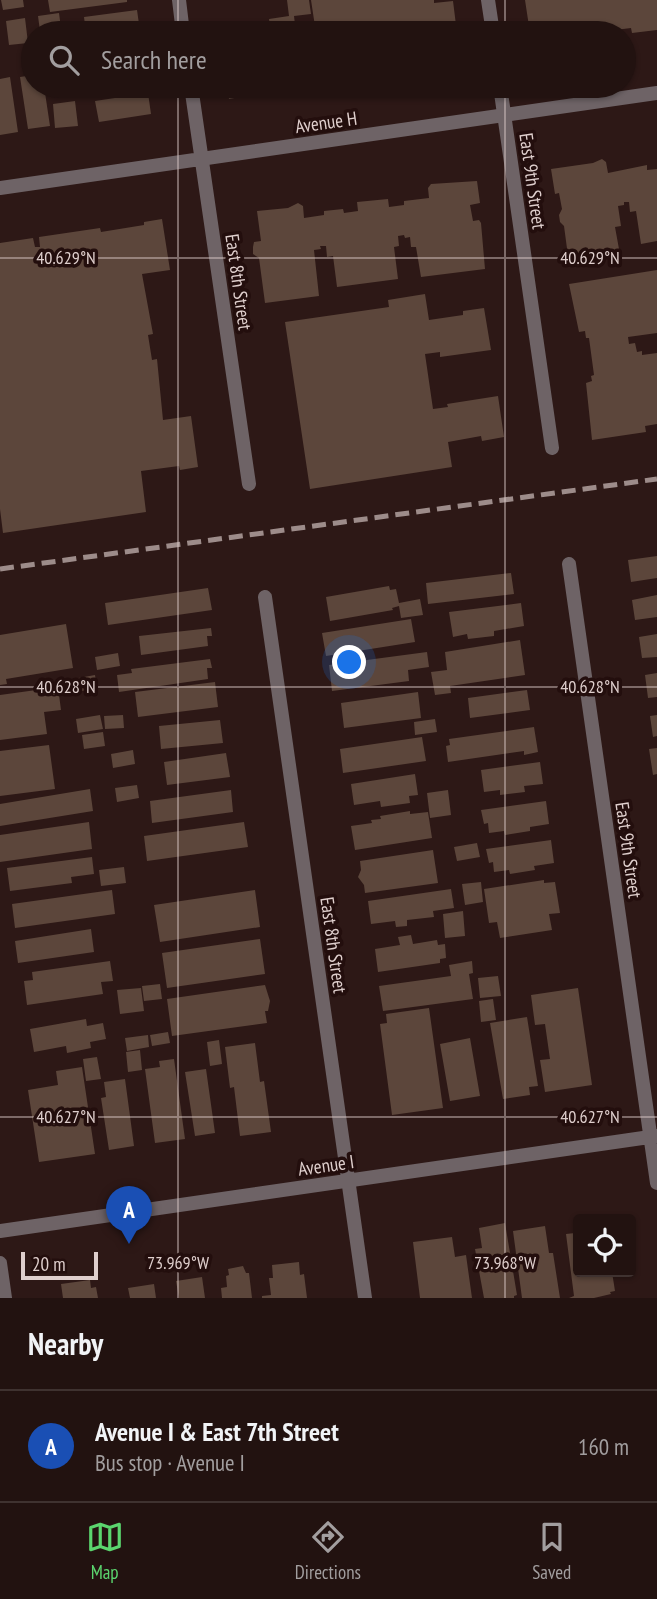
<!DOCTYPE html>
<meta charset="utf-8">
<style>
body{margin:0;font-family:"PT Sans Narrow",sans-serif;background:#2e201e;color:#f1f3f6}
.controls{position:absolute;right:21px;bottom:21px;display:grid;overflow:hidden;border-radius:7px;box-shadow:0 2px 5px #0004}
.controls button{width:63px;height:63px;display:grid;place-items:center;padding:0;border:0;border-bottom:2px solid #3f3230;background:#221210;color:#f1f3f6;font:35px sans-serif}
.scale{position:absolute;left:21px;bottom:18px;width:77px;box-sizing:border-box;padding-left:7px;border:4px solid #dfcfcd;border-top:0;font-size:19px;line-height:24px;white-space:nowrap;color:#dfcfcd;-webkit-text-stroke:5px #230e0d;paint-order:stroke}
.you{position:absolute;left:350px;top:663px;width:24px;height:24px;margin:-18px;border:5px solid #fff;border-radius:50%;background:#1a73e8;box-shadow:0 0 0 10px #1a73e833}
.badge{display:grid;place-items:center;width:46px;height:46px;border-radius:50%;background:#5bd56e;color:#fff;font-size:23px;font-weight:700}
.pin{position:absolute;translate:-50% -58px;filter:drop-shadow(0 2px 4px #0008)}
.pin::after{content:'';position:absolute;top:37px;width:24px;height:21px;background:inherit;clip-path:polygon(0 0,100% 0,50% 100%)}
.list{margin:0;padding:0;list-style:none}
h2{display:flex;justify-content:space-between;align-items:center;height:91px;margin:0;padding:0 28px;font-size:30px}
h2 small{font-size:23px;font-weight:400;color:#a29e9f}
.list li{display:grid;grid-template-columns:46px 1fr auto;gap:21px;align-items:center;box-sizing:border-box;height:112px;padding:0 28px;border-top:2px solid #3f3230}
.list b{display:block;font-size:26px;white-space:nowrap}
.list p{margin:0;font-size:23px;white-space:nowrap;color:#a29e9f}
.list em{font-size:23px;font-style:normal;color:#a29e9f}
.icon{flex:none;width:38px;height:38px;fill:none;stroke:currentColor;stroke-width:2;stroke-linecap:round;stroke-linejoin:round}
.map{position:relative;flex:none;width:657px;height:1298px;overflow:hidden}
.search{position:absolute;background:#221210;box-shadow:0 2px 5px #0004;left:21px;right:21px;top:21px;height:77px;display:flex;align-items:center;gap:18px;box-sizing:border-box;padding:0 24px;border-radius:38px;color:#a29e9f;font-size:26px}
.sheet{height:203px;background:#221210}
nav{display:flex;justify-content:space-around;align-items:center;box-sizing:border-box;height:98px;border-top:2px solid #3f3230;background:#221210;font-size:19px;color:#a29e9f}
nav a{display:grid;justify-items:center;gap:4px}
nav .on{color:#5bd56e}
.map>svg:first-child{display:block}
.building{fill:#5c463b}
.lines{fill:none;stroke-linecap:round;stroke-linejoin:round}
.minor{stroke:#6e6366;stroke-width:14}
.rail{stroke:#9d8c8a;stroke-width:5;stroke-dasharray:14 7;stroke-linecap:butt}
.ticks{fill:none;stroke:#dfcfcd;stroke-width:2;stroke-opacity:0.45}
.labels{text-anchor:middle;stroke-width:7;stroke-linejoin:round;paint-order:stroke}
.street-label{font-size:19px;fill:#dfcfcd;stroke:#230e0d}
.ticks-label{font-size:18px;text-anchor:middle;fill:#dfcfcd;stroke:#230e0d;stroke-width:7;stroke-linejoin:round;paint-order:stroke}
</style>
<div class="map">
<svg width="657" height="1298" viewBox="0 0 657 1298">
<rect width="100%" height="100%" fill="#2d1816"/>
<path class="building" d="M1,0H23L24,7L3,10Z
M48,0H127V2L50,12Z
M287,0H309L311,14L294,16L296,33H271L269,19L289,16Z
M311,0H434V3L453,1L457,33H316Z
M525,0H657V30L632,33L631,28L591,33H530Z
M137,10L140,31L86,33L84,17Z
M59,13L61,28L40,31L38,16Z
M25,18L28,43L9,45L6,21Z
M33,75V86H44L50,126L28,129L20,77Z
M10,77L18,132L0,135V79Z
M49,86H73V89L50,93Z
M93,86H147V89L94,97Z
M227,86H250L251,95L229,99Z
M323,86H370V87L324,94Z
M148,93L151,114L99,122L95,101Z
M75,101L78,126L55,128L53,104Z
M602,159L606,162L608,173L647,165V170L657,169V241L641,244L636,211L630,212L629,202H624V205L618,206L621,226L615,227L619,249L608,254L601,251L568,256L564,226L560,222L559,215L562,209L559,193L555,194L551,169L593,163Z
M477,181L480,203L470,205L473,221L479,220L481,223L485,269L421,277L416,247H411L410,237L405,238L404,235L398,236L399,246L394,247L398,279L337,287L333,256L327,257L326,246H320L321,249L314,250L319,296L265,303L259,258L253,254V247L254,242L261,241L257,211L288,208L298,203L303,206L304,218L324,215V211L343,209L344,213L358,211L357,202L388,199L389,207L404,205V201L429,198L428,188L431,184Z
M162,219L170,270L142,274L153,334L148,335L152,360L157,359L163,420L191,416L198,467L180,470L179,466L141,471L146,512L3,533L0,509V243L33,238L35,247H40L39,237L100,228L101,232L144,225V222Z
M657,270V333L628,337L629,344L635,343L637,352L642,351V355L657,353V424L645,426L646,432L592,440L586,383L592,381L591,376L594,375L589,338H586L585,331L579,332L569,284Z
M425,294L429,320L463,315V311L484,308L491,350L440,357V352L425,354L433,409L448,407L447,404L498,396L504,437L482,441L481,436L448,442L452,467L310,489L285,322L389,307L388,300Z
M657,556V578L631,582L628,560Z
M511,573L514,594L428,604L426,583Z
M389,586L390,590L396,589L399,603L420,599L423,615L401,618L399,606L392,608L393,610L330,621L326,597Z
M208,588L212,610L108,625L105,603Z
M657,595V617L635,620L632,600Z
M521,603L524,626L494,631V636L468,639L467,634L453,637L449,612Z
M411,619L415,642L326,656L322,633Z
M66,624L73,668L6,679L7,684L0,685V635Z
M211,628L212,636H207L208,646L141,655L139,636Z
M657,634V657L642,658L639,637Z
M520,640L525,675L450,686L451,693L435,695L431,672L447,670L445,652Z
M427,652L429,667L408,670L409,681L332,691L329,665Z
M118,653L120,666L97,670L95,657Z
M210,659L212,668H207L208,679L119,692L117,675L132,673L131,669Z
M657,673V697L648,698L645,675Z
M95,675L97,689L74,692L73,679Z
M215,682L218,707L138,717L135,692Z
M58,687L61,710L44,712L47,734L0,740V695Z
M527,690L530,710L470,718L468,698Z
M418,692L421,718L344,728L341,703Z
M100,715L103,729L78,733L76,719Z
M123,715L124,728L105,729L104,716Z
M657,715V736L653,737L650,716Z
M435,719L437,732L415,735L414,722Z
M220,720L223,743L161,749L159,726Z
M534,727L538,752L524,755V751L448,762L446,746L450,745L449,739Z
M103,732L105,746L84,749L82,735Z
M422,737L426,761L343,773L340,749Z
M49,745L55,789L0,796V751Z
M657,748V774L653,775L649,749Z
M133,750L135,764L113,768L111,754Z
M226,753L230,777L167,785L164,762Z
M540,762L543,784L524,786L525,792L500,795V790L484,792L481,770Z
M415,774L418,795L409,796L410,803L381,807L380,801L354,805L351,784Z
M137,785L139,798L117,802L115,788Z
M90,789L93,811L0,826V804Z
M231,790L233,812L152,823L150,801Z
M448,790L451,815L430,818L427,793Z
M546,801L549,824L530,827V831L505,835L504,831L489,833L488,823L484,824L481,810Z
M410,811V814L428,812L432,838L355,850L351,826L372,823L371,820L381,819L380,816Z
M89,822L92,849L0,862V835Z
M244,822L248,847L147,861L144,836Z
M551,840L554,863L534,866L535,870L510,874L509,870L494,872L493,862L489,863L486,849Z
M477,843L480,857L457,861L454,847Z
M433,850L438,883L365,893L364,885L358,877L361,870L360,861Z
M92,857L94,874L71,877L72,883L10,891L7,868Z
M124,867L126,883L101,886L99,870Z
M544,880V883L555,882L560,913L549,914L552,930L500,938L497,922L489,923L484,889Z
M481,882L483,902L465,905L462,884Z
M451,889L454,908L433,911L434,917L407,920V926L396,927L395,921L371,924L368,901Z
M112,890L115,914L15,928L12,904Z
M255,890L260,927L160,942L154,905Z
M463,911L465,936L445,938L443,914Z
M91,929L94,952L18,963L15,941Z
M411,935L413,944L437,940L438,945L445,944L446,958L440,959V963L378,972L375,949L400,945L398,937Z
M260,939L265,974L167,988L162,953Z
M110,961L113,981L101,982L103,994L27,1005L24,981L33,980L32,972Z
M472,961L473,973L469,974L473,999L383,1011L379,986L451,976L449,965Z
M498,976L501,996L480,998L478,978Z
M160,984L162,999L144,1001L142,986Z
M265,985L270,1001L268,1011H265L267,1023L172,1036L167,999Z
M141,988L144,1011L120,1014L117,990Z
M578,988L592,1085L545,1092L540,1060L550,1059L545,1024L535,1025L531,995Z
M493,999L496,1020L481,1022L479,1001Z
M429,1008L443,1108L392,1115L380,1024L387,1023L386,1014Z
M527,1017L538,1086L529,1087L530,1095L503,1099L490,1023Z
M86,1019L87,1026L103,1023L106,1039L90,1042L91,1048L67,1053L66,1046L34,1052L30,1029Z
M168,1032L170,1043L152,1046L150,1035Z
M148,1035L149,1047L127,1051L125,1038Z
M470,1038L480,1096L450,1101L440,1044Z
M219,1040L222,1064L210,1066L207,1042Z
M255,1043L260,1082L264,1081L271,1132L240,1136L234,1087L230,1088L225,1047Z
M140,1050L142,1070L128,1072L126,1052Z
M97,1057L101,1079L86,1081L83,1059Z
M174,1059L185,1139L155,1143L145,1069L160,1067L159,1061Z
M82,1067L95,1154L39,1162L28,1090L58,1085L56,1071Z
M206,1069L215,1133L195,1136L185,1072Z
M125,1079L134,1146L109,1150L101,1098L106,1097L104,1082Z
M578,1220V1272H612L615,1291L610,1292L611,1294L594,1298H569L574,1296L566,1234L575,1233L574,1221Z
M505,1223L517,1295L514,1296V1298H484L475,1249L482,1248L479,1228Z
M545,1226L549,1253H553L560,1298H522L513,1231Z
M452,1237L455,1257L466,1255L472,1298H420L413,1242Z
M299,1262L300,1275L304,1274L307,1298H262V1296L271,1295L269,1278H273L272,1265Z
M243,1266L246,1273H249L252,1298H222L221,1288L227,1287L226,1276L229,1275L228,1269Z
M202,1277L205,1298H179L176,1281Z
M90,1280L91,1288L96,1287L98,1298H63L61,1284Z
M154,1284L156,1298H130L128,1288Z"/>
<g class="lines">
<path class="minor" d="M179,0L183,33
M488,0L493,33
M191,86L249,484
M500,86L552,448
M0,188L657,93
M569,564L657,1183
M265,597L365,1298
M0,1231L657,1136
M0,1263L5,1298"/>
<path class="rail" d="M0,569L657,479"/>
</g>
<path class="ticks" d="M178,0V33M505,0V33M178,86V1298M505,86V1298M0,258H657M0,687H657M0,1117H657"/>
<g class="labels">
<g class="street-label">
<text transform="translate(326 122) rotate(-8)" y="7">Avenue H</text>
<text transform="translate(533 181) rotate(82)" y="7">East 9th Street</text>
<text transform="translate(239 282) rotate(82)" y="7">East 8th Street</text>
<text transform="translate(629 850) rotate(82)" y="7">East 9th Street</text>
<text transform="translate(334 945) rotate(82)" y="7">East 8th Street</text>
<text transform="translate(326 1165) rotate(-8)" y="7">Avenue I</text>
</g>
</g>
<g class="ticks-label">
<text x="66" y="264">40.629°N</text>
<text x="590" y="264">40.629°N</text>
<text x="66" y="693">40.628°N</text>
<text x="590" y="693">40.628°N</text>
<text x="66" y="1123">40.627°N</text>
<text x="590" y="1123">40.627°N</text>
<text x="178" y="1269">73.969°W</text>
<text x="505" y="1269">73.968°W</text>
</g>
</svg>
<div class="controls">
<button><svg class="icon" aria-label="locate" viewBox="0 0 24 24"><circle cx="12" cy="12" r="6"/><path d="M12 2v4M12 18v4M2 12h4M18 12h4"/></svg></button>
</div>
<div class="scale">20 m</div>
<div class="you"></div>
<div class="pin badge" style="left:129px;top:1244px;background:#1a4fb4">A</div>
<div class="search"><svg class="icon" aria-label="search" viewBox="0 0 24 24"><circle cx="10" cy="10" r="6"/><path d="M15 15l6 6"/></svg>Search here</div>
</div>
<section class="sheet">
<h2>Nearby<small></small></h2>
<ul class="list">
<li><span class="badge" style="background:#1a4fb4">A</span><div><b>Avenue I &amp; East 7th Street</b><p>Bus stop · Avenue I</p></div><em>160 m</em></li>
</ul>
</section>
<nav>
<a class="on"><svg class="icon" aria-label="map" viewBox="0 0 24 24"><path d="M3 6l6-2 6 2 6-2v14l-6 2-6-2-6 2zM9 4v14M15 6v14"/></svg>Map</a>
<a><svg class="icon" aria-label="directions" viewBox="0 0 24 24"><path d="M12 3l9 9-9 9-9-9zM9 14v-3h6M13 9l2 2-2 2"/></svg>Directions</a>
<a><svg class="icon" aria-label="saved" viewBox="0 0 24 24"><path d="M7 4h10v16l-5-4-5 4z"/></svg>Saved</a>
</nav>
